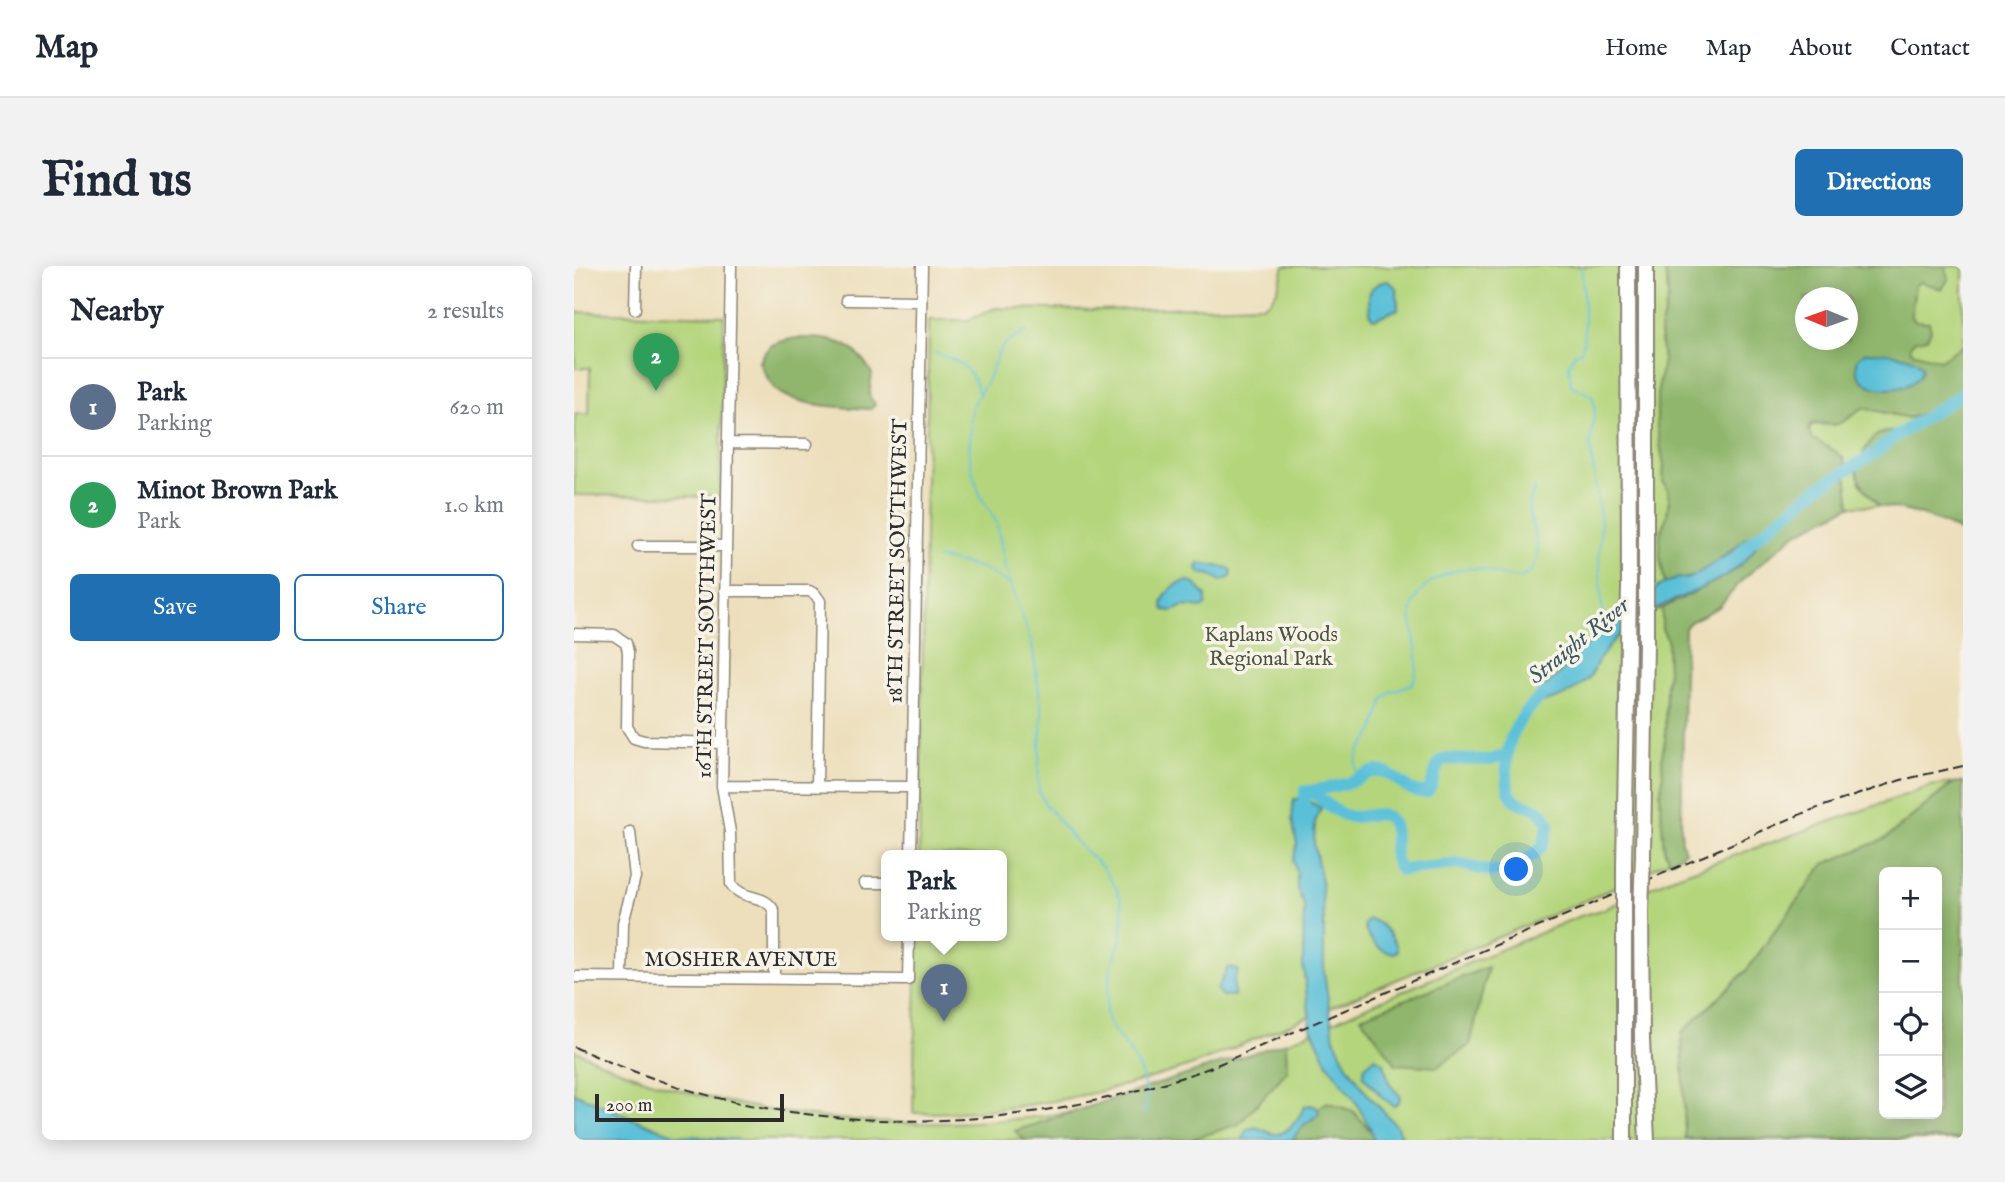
<!DOCTYPE html>
<meta charset="utf-8">
<style>
body{margin:0;font-family:"IM FELL English",serif;background:#f2f2f3;color:#1f2937}
.controls{position:absolute;right:21px;bottom:21px;display:grid;overflow:hidden;border-radius:10px;box-shadow:0 4px 18px #0003}
.controls button{width:63px;height:63px;display:grid;place-items:center;padding:0;border:0;border-bottom:2px solid #e0e1e3;background:#fff;color:#1f2937;font:35px sans-serif}
.compass{position:absolute;left:1221px;top:21px;width:63px;height:63px;border-radius:50%;background:#fff;box-shadow:0 4px 18px #0003;rotate:271deg}
.scale{position:absolute;left:21px;bottom:18px;width:189px;box-sizing:border-box;padding-left:7px;border:4px solid #2b2b2b;border-top:0;font-size:19px;line-height:24px;white-space:nowrap;color:#2b2b2b;-webkit-text-stroke:5px #f7f3e8;paint-order:stroke}
.you{position:absolute;left:943px;top:604px;width:24px;height:24px;margin:-18px;border:5px solid #fff;border-radius:50%;background:#1a73e8;box-shadow:0 0 0 10px #1a73e833}
.badge{display:grid;place-items:center;width:46px;height:46px;border-radius:50%;background:#1f6fb2;color:#fff;font-size:23px;font-weight:700}
.pin{position:absolute;translate:-50% -58px;filter:drop-shadow(0 2px 4px #0008)}
.pin::after{content:'';position:absolute;top:37px;width:24px;height:21px;background:inherit;clip-path:polygon(0 0,100% 0,50% 100%)}
.popup{position:absolute;left:307px;top:584px;width:126px;height:91px;box-sizing:border-box;display:grid;place-content:center;border-radius:10px;background:#fff;filter:drop-shadow(0 2px 5px #0005);font-size:23px;white-space:nowrap;color:#747a83}
.popup b{font-size:26px;color:#1f2937}
.popup::after{content:'';position:absolute;left:50%;top:100%;margin-left:-14px;border:14px solid transparent;border-top-color:#fff}
.list{margin:0;padding:0;list-style:none}
h2{display:flex;justify-content:space-between;align-items:center;height:91px;margin:0;padding:0 28px;font-size:30px}
h2 small{font-size:23px;font-weight:400;color:#747a83}
.list li{display:grid;grid-template-columns:46px 1fr auto;gap:21px;align-items:center;box-sizing:border-box;height:98px;padding:0 28px;border-top:2px solid #e0e1e3}
.list b{display:block;font-size:26px;white-space:nowrap}
.list p{margin:0;font-size:23px;white-space:nowrap;color:#747a83}
.list em{font-size:23px;font-style:normal;color:#747a83}
.actions{display:flex;gap:14px;padding:21px 28px}
.actions a{flex:1;padding:16px 0;border:2px solid #1f6fb2;border-radius:10px;text-align:center;font-size:24px;color:#1f6fb2}
.actions .main{background:#1f6fb2;color:#fff}
.icon{flex:none;width:38px;height:38px;fill:none;stroke:currentColor;stroke-width:2;stroke-linecap:round;stroke-linejoin:round}
.map{position:relative;flex:none;width:1389px;height:874px;overflow:hidden;border-radius:10px}
header{display:flex;align-items:center;gap:42px;box-sizing:border-box;height:98px;padding:0 35px;background:#fff;border-bottom:2px solid #e0e1e3}
header strong{font-size:33px}
nav{display:flex;gap:38px;margin-inline-start:auto;font-size:24px}
.intro{display:flex;align-items:center;justify-content:space-between;box-sizing:border-box;height:168px;padding:0 42px}
h1{margin:0;font-size:49px}
.button{padding:18px 32px;border-radius:10px;background:#1f6fb2;color:#fff;font-size:24px;font-weight:700}
main{display:flex;gap:42px;padding:0 42px}
aside{flex:1;background:#fff;border-radius:10px;box-shadow:0 4px 18px #0003}
.map>svg:first-child{display:block}
.green{fill:#b4d57c;stroke:#708054;stroke-width:2}
.forest{fill:#8fb66c;stroke:#5d704c;stroke-width:2;fill-rule:evenodd}
.water{fill:#5ac0d8;stroke:#427682;stroke-width:2}
.lines{fill:none;stroke-linecap:round;stroke-linejoin:round}
.stream{stroke:#5ac0d8;stroke-width:2}
.river{stroke:#5ac0d8;stroke-width:12}
.minor-casing{stroke:#8c8574;stroke-width:13}
.highway-casing{stroke:#8c8574;stroke-width:18}
.minor{stroke:#fff;stroke-width:10}
.highway{stroke:#fff;stroke-width:14}
.rail{stroke:#2b2b2b;stroke-width:2;stroke-dasharray:10 5;stroke-linecap:butt}
.highway-bridge-casing{stroke:#8c8574;stroke-width:18;stroke-linecap:butt}
.highway-bridge{stroke:#fff;stroke-width:14}
.labels{text-anchor:middle;stroke-width:7;stroke-linejoin:round;paint-order:stroke}
.street-label{font-size:21px;fill:#2b2b2b;stroke:#f7f3e8}
.park-label{font-size:21px;fill:#4d563f;stroke:#f7f3e8}
.water-label{font-size:23px;font-style:italic;fill:#39585f;stroke:#f7f3e8}
</style>
<header>
<strong>Map</strong>
<nav><a>Home</a><a>Map</a><a>About</a><a>Contact</a></nav>
</header>
<div class="intro"><h1>Find us</h1><a class="button">Directions</a></div>
<main>
<aside>
<h2>Nearby<small>2 results</small></h2>
<ul class="list">
<li><span class="badge" style="background:#5c6f8a">1</span><div><b>Park</b><p>Parking</p></div><em>620 m</em></li>
<li><span class="badge" style="background:#2e9e5b">2</span><div><b>Minot Brown Park</b><p>Park</p></div><em>1.0 km</em></li>
</ul>
<div class="actions"><a class="main">Save</a><a>Share</a></div>
</aside>
<div class="map">
<svg width="1389" height="874" viewBox="0 0 1389 874">
<rect width="100%" height="100%" fill="#f7f3e8"/>
<filter id="ink" filterUnits="userSpaceOnUse"><feTurbulence type="fractalNoise" baseFrequency=".0143" numOctaves="2"/><feDisplacementMap in="SourceGraphic" scale="14" xChannelSelector="R" yChannelSelector="G"/><feConvolveMatrix kernelMatrix="1 2 1 2 8 2 1 2 1" color-interpolation-filters="sRGB"/></filter>
<filter id="wash" filterUnits="userSpaceOnUse"><feTurbulence type="fractalNoise" baseFrequency=".00686" numOctaves="4" result="noise"/><feDisplacementMap in="SourceGraphic" scale="28" xChannelSelector="R" yChannelSelector="G"/><feGaussianBlur stdDeviation="1.57" result="paint"/><feColorMatrix in="noise" values="0 0 0 0 0 0 0 0 0 0 0 0 0 0 0 0 0 1.4 0 .05"/><feComposite in="paint" operator="in"/></filter>
<g filter="url(#wash)">
<rect width="100%" height="100%" fill="#eddfbc"/>
<path class="green" d="M710,0H1090L1093,15L1094,32L1086,65L1089,95L1083,130V162L1090,199L1089,215L1094,224L1095,233L1093,250L1086,268V291L1091,318L1038,352L1037,376L1061,355L1100,336L1089,343L1088,363L1093,372L1094,405L1092,420L1091,475L1088,490L1089,512L1086,530L1090,583L1095,594L1022,630L619,799C529,829 435,848 339,847L343,670H428V590H345L355,54H395L421,42L525,44L689,39C704,32 706,15 710,0Z
M1258,0H1389V94L1356,103L1311,67Z
M2,46L150,50L146,231L0,229L1,148H15L16,102H1Z
M1289,142L1335,152L1351,147L1343,159L1332,166L1285,216L1305,240H1276L1271,201L1262,186L1237,172L1235,163L1239,158L1259,159L1269,156Z
M1379,517L1311,573L1250,598L1172,705L1108,767L1112,872L1389,874H166L102,869L57,852L0,827V784C148,856 357,874 518,842C545,835 572,825 599,816C627,807 656,798 684,788C724,773 762,754 801,737C869,708 938,679 1006,650L1031,643L1094,613L1357,520Z"/>
<path class="forest" d="M1090,0H1371L1375,12L1368,23L1347,16L1341,19L1337,51L1342,55L1355,56L1357,64L1353,72L1340,75L1336,80L1338,86L1366,94L1389,79V267C1363,253 1333,243 1305,240C1290,222 1275,209 1289,187C1293,181 1297,173 1303,169C1322,159 1335,178 1350,147L1335,152L1289,142C1281,146 1276,152 1269,156C1260,161 1248,156 1238,158L1235,163L1238,172L1262,186L1270,193L1276,240L1221,268L1169,313L1145,341L1116,356L1111,362L1107,564L1108,577L1111,585L1101,593L1095,594L1090,583L1086,530L1089,512L1088,490L1091,475L1092,420L1094,405L1093,372L1088,363V343C1116,326 1179,305 1185,270C1164,273 1148,294 1128,306C1116,313 1104,313 1091,318L1086,291V268L1093,250L1095,233L1094,224L1089,215L1090,199L1083,162V130L1089,95L1086,65L1094,32L1093,15ZM1232,32H1274V74H1232Z
M223,72C257,71 281,75 298,108L295,130L301,138L297,143C268,141 234,141 208,128C197,123 191,107 186,96C194,76 203,76 223,72Z
M1389,516V873L1111,872L1108,767L1172,705L1250,598L1311,573L1379,517ZM1310,606H1363V848H1310Z
M914,701L896,779L863,801L822,798L787,751Z
M712,776L713,805L665,858L616,874H451L441,865Z
M753,836L779,845L805,874H698Z"/>
<path class="water" d="M814,15L823,22L824,43L800,53L797,51C794,33 791,18 814,15Z
M1292,86C1309,86 1337,87 1348,100C1348,132 1272,132 1284,92Z
M1186,270C1173,317 1093,330 1060,355C1046,366 1034,381 1024,395C1021,400 1018,410 1013,414C999,426 980,437 961,436L967,424L1000,394L1002,389L1000,381L1010,382L1029,358L1068,334L1085,320L1104,312L1113,313L1121,309L1156,287L1171,272Z
M625,297L654,302L657,304V311L647,315L637,309L626,307L623,303Z
M613,315L619,316L632,330V339L628,342L609,340L599,345L590,344L588,338C591,326 601,317 613,315Z
M720,533H730L747,542L741,556L740,578L747,613L750,654V707L760,772L773,799L795,830L823,860L830,874H800L796,862L780,833L754,798L737,762L729,700L730,639L723,623V608L719,595L723,578L718,553Z
M795,653C806,655 824,674 823,686C809,691 793,673 790,659Z
M654,701L664,704L660,714V730H647L643,724Z
M801,792L810,797L815,817L826,830L825,836L820,840L809,832L789,810L791,800Z
M0,827L57,852L102,869L166,874H0Z
M736,839L743,841L745,848L730,859L718,874H669L672,864C685,857 688,866 700,868C713,870 726,851 730,841Z"/>
<g class="lines">
<path class="stream" d="M1007,0C1009,15 1013,74 1007,85L1001,87L995,99L997,119L1018,130L1021,141L1016,179L1027,258L1025,289L1029,358
M453,65L431,78L424,88L413,115L398,141L395,186L398,205L406,229L423,257L431,301L458,378L468,447L464,514L465,526L471,538L501,575L529,602L541,620L547,633L549,651L547,674L537,702L532,747L535,758L556,786L566,805L573,829L570,849
M361,87C383,94 399,101 404,126
M363,292L408,302L437,319
M783,513L782,497L785,486L799,466L809,434L816,426L838,418C853,387 829,357 841,334C853,312 882,300 906,303C922,306 950,322 960,300C970,280 955,262 955,242C955,235 958,228 961,222"/>
<path class="river" d="M1172,280L1244,222L1301,187L1322,170L1389,127
M736,525C748,522 762,521 774,517C786,513 796,502 810,506C826,512 833,528 853,526C862,516 859,502 869,493L917,494L933,488
M729,550L731,525H736C750,533 761,549 778,551C789,552 807,544 815,552C828,568 813,588 827,604L885,598L919,606L930,605L961,588L969,579L975,558C964,533 947,545 937,529C933,523 933,514 933,508C929,474 946,448 971,427"/>
</g>
</g>
<g filter="url(#ink)">
<g class="lines">
<g class="minor-casing">
<path id="minor" d="M157,0L148,520L156,566L157,618C169,636 190,626 200,645V712
M272,34L347,35
M61,43L62,0
M154,177L233,178
M64,280H152
M151,325H235L241,328L246,335L243,521
M0,368L40,369L52,377L54,386L53,461L60,472L70,475L149,477
M148,520L338,521
M337,590L348,0
M291,617H312
M0,711L334,714L335,670
M48,711L49,657L61,611L56,566"/>
</g>
<g class="highway-casing">
<path id="highway" d="M1069,590L1072,375V0
M1050,599L1055,321L1054,0
M1067,645L1068,773L1073,874
M1050,874V649"/>
</g>
<use href="#minor" class="minor"/>
<use href="#highway" class="highway"/>
<path class="rail" d="M0,781C55,805 112,826 171,838C328,870 488,855 638,801L1232,546L1327,514L1389,500"/>
<g class="highway-bridge-casing">
<path id="highway-bridge" d="M1067,645L1069,590
M1050,649V599"/>
</g>
<use href="#highway-bridge" class="highway-bridge"/>
</g>
</g>
<g class="labels">
<g class="street-label">
<text transform="translate(323 295) rotate(-89)" y="7">18TH STREET SOUTHWEST</text>
<text transform="translate(132 370) rotate(-89)" y="7">16TH STREET SOUTHWEST</text>
<text x="167" y="700">MOSHER AVENUE</text>
</g>
<g class="park-label">
<text x="697" y="375">Kaplans Woods<tspan x="697" dy="24">Regional Park</tspan></text>
</g>
<g class="water-label">
<text transform="translate(1004 374) rotate(-39)" y="8">Straight River</text>
</g>
</g>
</svg>
<div class="controls">
<button>+</button>
<button>−</button>
<button><svg class="icon" aria-label="locate" viewBox="0 0 24 24"><circle cx="12" cy="12" r="6"/><path d="M12 2v4M12 18v4M2 12h4M18 12h4"/></svg></button>
<button><svg class="icon" aria-label="layers" viewBox="0 0 24 24"><path d="M12 4l9 5-9 5-9-5zM3 14l9 5 9-5"/></svg></button>
</div>
<svg class="compass" viewBox="-18 -18 36 36"><path d="M0-13l5 13h-10z" fill="#e53935"/><path d="M0 13l5-13h-10z" fill="#747a83"/></svg>
<div class="scale">200 m</div>
<div class="you"></div>
<div class="pin badge" style="left:370px;top:756px;background:#5c6f8a">1</div>
<div class="popup"><b>Park</b>Parking</div>
<div class="pin badge" style="left:82px;top:125px;background:#2e9e5b">2</div>
</div>
</main>
